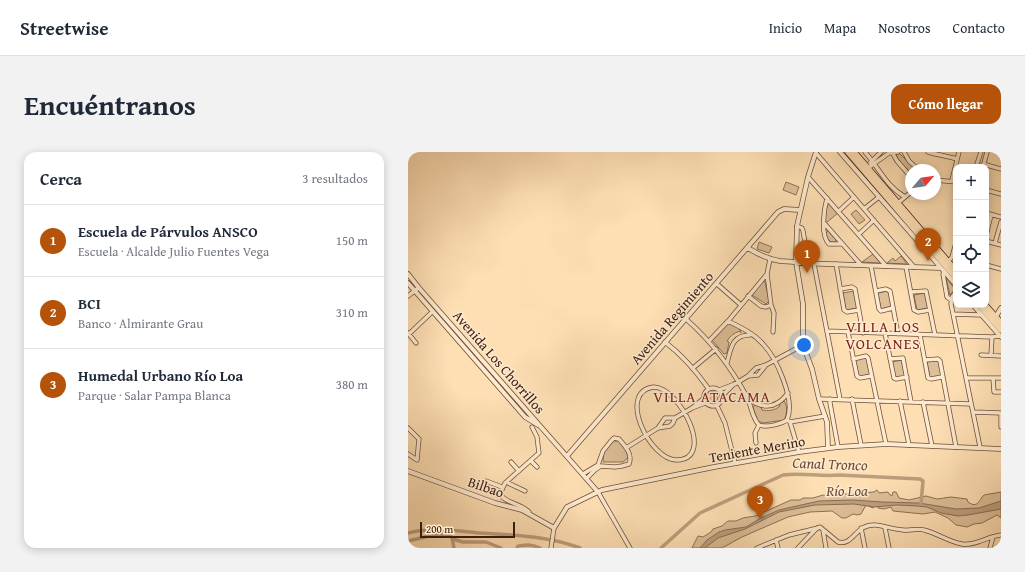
<!DOCTYPE html>
<html lang="es">
<meta charset="utf-8">
<style>
body{margin:0;font-family:"Gentium Book Plus",serif;background:#f2f2f3;color:#1f2937}
.controls{position:absolute;right:12px;top:12px;display:grid;overflow:hidden;border-radius:8px;box-shadow:0 2px 10px #0003}
.controls button{width:36px;height:36px;display:grid;place-items:center;padding:0;border:0;border-bottom:1px solid #e0e1e3;background:#fff;color:#1f2937;font:20px sans-serif}
.compass{position:absolute;left:497px;top:12px;width:36px;height:36px;border-radius:50%;background:#fff;box-shadow:0 2px 10px #0003;rotate:61deg}
.scale{position:absolute;left:12px;bottom:10px;width:95px;box-sizing:border-box;padding-left:4px;border:2px solid #3e2011;border-top:0;font-size:11px;line-height:14px;white-space:nowrap;color:#3e2011;-webkit-text-stroke:3px #feeace;paint-order:stroke}
.you{position:absolute;left:396px;top:193px;width:14px;height:14px;margin:-10px;border:3px solid #fff;border-radius:50%;background:#1a73e8;box-shadow:0 0 0 6px #1a73e833}
.badge{display:grid;place-items:center;width:26px;height:26px;border-radius:50%;background:#b45309;color:#fff;font-size:13px;font-weight:700}
.pin{position:absolute;translate:-50% -33px;filter:drop-shadow(0 1px 2px #0008)}
.pin::after{content:'';position:absolute;top:21px;width:14px;height:12px;background:inherit;clip-path:polygon(0 0,100% 0,50% 100%)}
.list{margin:0;padding:0;list-style:none}
h2{display:flex;justify-content:space-between;align-items:center;height:52px;margin:0;padding:0 16px;font-size:17px}
h2 small{font-size:13px;font-weight:400;color:#747a83}
.list li{display:grid;grid-template-columns:26px 1fr auto;gap:12px;align-items:center;box-sizing:border-box;height:72px;padding:0 16px;border-top:1px solid #e0e1e3}
.list b{display:block;font-size:15px;white-space:nowrap}
.list p{margin:0;font-size:13px;white-space:nowrap;color:#747a83}
.list em{font-size:13px;font-style:normal;color:#747a83}
.icon{flex:none;width:22px;height:22px;fill:none;stroke:currentColor;stroke-width:2;stroke-linecap:round;stroke-linejoin:round}
.map{position:relative;flex:none;width:593px;height:396px;overflow:hidden;border-radius:12px}
header{display:flex;align-items:center;gap:24px;box-sizing:border-box;height:56px;padding:0 20px;background:#fff;border-bottom:1px solid #e0e1e3}
header strong{font-size:19px}
nav{display:flex;gap:22px;margin-inline-start:auto;font-size:14px}
.intro{display:flex;align-items:center;justify-content:space-between;box-sizing:border-box;height:96px;padding:0 24px}
h1{margin:0;font-size:28px}
.button{padding:10px 18px;border-radius:12px;background:#b45309;color:#fff;font-size:14px;font-weight:700}
main{display:flex;gap:24px;padding:0 24px}
aside{flex:1;background:#fff;border-radius:12px;box-shadow:0 2px 10px #0003}
.map>svg:first-child{display:block}
.green{fill:#ddbf98;stroke:#8e7054}
.water{fill:#bd9e7d;stroke:#8a6c52}
.lines{fill:none;stroke-linecap:round;stroke-linejoin:round}
.canal{stroke:#bd9e7d;stroke-width:3.5}
.minor-casing{stroke:#6e503a;stroke-width:5}
.tertiary-casing{stroke:#6e503a;stroke-width:5.5}
.primary-casing{stroke:#3e2011;stroke-width:7}
.minor{stroke:#feeace;stroke-width:3.5}
.tertiary{stroke:#feeace;stroke-width:4}
.primary{stroke:#fedfb4;stroke-width:5.5}
.labels{text-anchor:middle;stroke-width:3;stroke-linejoin:round;paint-order:stroke}
.street-label{font-size:14px;fill:#3e2011;stroke:#feeace}
.neighbourhood-label{font-size:15px;letter-spacing:1px;fill:#7a1f14;stroke:#feeace}
.water-label{font-size:15px;font-style:italic;fill:#6a4c37;stroke:#feeace}
</style>
<header>
<strong>Streetwise</strong>
<nav><a>Inicio</a><a>Mapa</a><a>Nosotros</a><a>Contacto</a></nav>
</header>
<div class="intro"><h1>Encuéntranos</h1><a class="button">Cómo llegar</a></div>
<main>
<aside>
<h2>Cerca<small>3 resultados</small></h2>
<ul class="list">
<li><span class="badge">1</span><div><b>Escuela de Párvulos ANSCO</b><p>Escuela · Alcalde Julio Fuentes Vega</p></div><em>150 m</em></li>
<li><span class="badge">2</span><div><b>BCI</b><p>Banco · Almirante Grau</p></div><em>310 m</em></li>
<li><span class="badge">3</span><div><b>Humedal Urbano Río Loa</b><p>Parque · Salar Pampa Blanca</p></div><em>380 m</em></li>
</ul>
</aside>
<div class="map">
<svg width="593" height="396" viewBox="0 0 593 396">
<rect width="100%" height="100%" fill="#fedfb4"/>
<filter id="stains"><feTurbulence type="fractalNoise" baseFrequency=".005" numOctaves="4"/><feColorMatrix values="0 0 0 0 .2 0 0 0 0 .09 0 0 0 0 .02 0 0 0 .5 -.17"/></filter>
<radialGradient id="worn" r=".72"><stop offset=".6" stop-color="#630" stop-opacity="0"/><stop offset="1" stop-color="#630" stop-opacity=".3"/></radialGradient>
<path class="green" d="M490,1L492,2L508,18H503V21L493,12L488,3Z
M378,30L391,35L388,43L375,38Z
M420,49L430,61L418,71L417,64Z
M448,58L457,68L451,72L443,62Z
M420,79L421,80L428,88L427,90H423L419,87L418,81Z
M351,90L364,95L361,101L349,97Z
M465,102L473,111L454,110Z
M493,104L499,112L479,111L485,106L487,109Z
M538,126L547,137L542,143Z
M355,129L357,130L361,149L358,152L344,143Z
M446,139L449,156L438,158L435,141Z
M480,139L484,154L473,157L470,141Z
M517,141L520,156L509,158L506,143Z
M319,171L331,176L333,180V181L332,179C326,181 322,184 319,189L321,190L319,201L316,202L304,188Z
M459,205L462,222L451,225L447,208Z
M494,208L497,224L487,226L484,210Z
M531,208L533,224L522,226L519,210Z
M298 245a6 6 0 1 1 12 0a6 6 0 1 1-12 0Z
M376,249C380,254 379,263 376,268L355,271L350,269L345,256L347,252L353,255L354,258C360,259 366,259 372,254L371,252Z
M204,289H210L216,295L220,302V306L215,310H195L196,299Z
M469,338L471,341L480,340L481,342L484,344L485,340H488L491,346L501,348L518,344L529,347L543,345L559,347L560,350C570,357 571,348 576,343L593,340V366L589,363L574,371L566,372L559,375L548,373L540,366L527,360L515,362L485,359L483,355L476,357L470,356V354H466L465,356L458,353L453,362L449,363L445,362L438,366H434L424,359L402,360L380,365L334,385L314,396H284L290,384L295,385L303,380L305,377L314,374L320,369H328L335,366L347,364L383,348H392L395,346H405L415,343L421,344L433,342H439L466,340Z"/>
<path class="water" d="M445,348L474,350L511,351L548,357L571,356L593,349V357L560,363L550,364L533,361L519,355L509,354L489,353L466,355L446,352L407,353L371,360L337,377L310,386L297,396H292L299,388L311,380L317,378L338,375L353,366L371,358L411,349Z"/>
<g class="lines">
<path class="canal" d="M0,381C24,375 49,379 73,381C107,383 140,384 172,396
M44,386L46,396
M0,389L25,383H34L42,384L48,388L55,390H78L93,396
M109,396L110,394C118,393 124,392 132,396
M253,396L292,361L375,323C393,320 412,325 431,323L512,327L515,329L513,352"/>
<g class="minor-casing">
<path id="minor" d="M457,0C471,16 478,34 497,45
M496,0L501,9L511,18
M520,0C530,3 539,4 549,7
M408,1L506,115
M483,1L490,0
M485,2L489,9L503,25
M462,11L473,0
M575,12L593,17
M568,15L573,0
M575,15L579,0
M460,16L481,1
M400,25L478,114
M527,28L548,30
M544,28L551,0
M578,38L593,42
M419,46C416,57 412,83 421,92H434
M490,51L503,40
M456,57L471,45
M431,59L446,45
M578,61L593,65
M416,71L453,113
M389,74L394,76L395,79L401,112
M451,82L466,68
M578,84L583,63
M578,89L593,93
M587,91L593,70
M362,107L359,122L363,153L366,161L365,180
M540,110L544,105L548,91
M406,112L432,247
M428,112L436,158L439,160L451,158
M578,113L593,117
M463,114L471,157L473,159L485,156
M498,115L506,158L510,160L522,158
M536,120L535,122L539,145L543,148
M309,132L333,153
M432,137L444,135L447,137L455,181
M468,139L478,137L482,139L490,182
M503,140L518,139L527,183
M548,140L544,145L543,152L572,295
M0,144L9,137
M340,144L353,154L358,155L363,153
M545,162L573,163
M278,167C304,190 323,215 339,245C343,253 344,266 351,273
M320,169C332,175 345,181 354,191C368,205 388,248 379,268
M419,179L584,185L592,184
M440,180L449,224L452,226L463,224
M0,181L8,191
M477,181L486,226L488,227L499,225
M1,182L24,160
M512,183L520,226L523,227L534,225
M301,189L321,168L359,122
M257,190C274,203 288,219 300,236
M573,203L593,204
M583,203L584,185
M445,207L458,204L460,206L478,292
M482,207L495,206L503,250
M517,208L530,207L532,209L548,295
M319,211C323,196 324,183 342,183
M285,216L308,197
M340,224L350,223L358,213
M558,226H593
M585,226L586,240H593
M246,235C272,236 308,307 269,308C242,309 208,239 246,235Z
M296 245a9 9 0 1 1 18 0a9 9 0 1 1-18 0Z
M311,238L327,232L340,224L348,216L358,213L395,193
M314,244L326,232
M341,247C356,258 369,256 380,241
M411,247L563,252
M422,247V251L430,295
M444,247L453,293
M492,249L501,293
M515,250L524,294
M309,254L317,271L327,311
M284,256L295,247
M565,260L593,261
M593,261V275
M382,270L391,300
M351,273C358,276 373,272 379,268L382,270L417,264
M0,276L11,287L9,308L0,302
M250,276L257,266H267L284,256L297,251
M348,291L347,281L351,273
M218,296L250,276L262,274L265,271L267,266
M123,309L129,315
M103,310L111,319
M175,322L190,313L195,299L203,289L206,286L211,287C217,294 225,302 221,312L214,314L207,315L193,314L187,318L179,326
M78,329L94,335
M98,330L117,339
M190,340L222,396
M121,360C111,350 98,352 92,342L97,331L131,301L129,285L124,275
M453,376L457,396
M477,376L481,396
M415,378L418,396
M368,388L370,396
M143,396L146,376
M349,396L381,383L410,376L412,375L430,390C446,394 447,372 467,373C476,374 485,377 495,378C502,379 510,376 516,378C529,381 541,390 554,392C568,394 580,384 593,383
M390,396L409,376
M582,396L585,385"/>
</g>
<g class="tertiary-casing">
<path id="tertiary" d="M408,0L400,25L389,74L388,110L395,152V193L404,217L411,247L419,270L420,296
M432,0L548,133
M0,2L3,0
M340,96C351,103 360,107 372,109C379,110 385,109 391,111L533,116
M0,122L11,136L190,340
M0,131L117,265L130,273
M565,153L593,185
M587,166L593,156
M159,304L370,60L376,57L392,58
M0,319L87,351L114,358L146,376L159,355L194,338L306,315L391,300L430,295L478,292L593,297"/>
</g>
<g class="primary-casing">
<path id="primary" d="M440,0L548,126
M446,0L548,119
M571,153L593,178
M577,153L593,171"/>
</g>
<use href="#minor" class="minor"/>
<use href="#tertiary" class="tertiary"/>
<use href="#primary" class="primary"/>
</g>
<g class="labels">
<g class="street-label">
<text transform="translate(264 166) rotate(-49)" y="5">Avenida Regimiento</text>
<text transform="translate(91 210) rotate(49)" y="5">Avenida Los Chorrillos</text>
<text transform="translate(349 297) rotate(-10)" y="5">Teniente Merino</text>
<text transform="translate(78 335) rotate(19)" y="5">Bilbao</text>
</g>
<g class="neighbourhood-label">
<text x="475" y="180">VILLA LOS<tspan x="475" dy="17">VOLCANES</tspan></text>
<text x="304" y="250">VILLA ATACAMA</text>
</g>
<g class="water-label">
<text transform="translate(422 312) rotate(2)" y="5">Canal Tronco</text>
<text x="439" y="344">Río Loa</text>
</g>
</g>
<rect width="100%" height="100%" filter="url(#stains)"/>
<rect width="100%" height="100%" fill="url(#worn)"/>
</svg>
<div class="controls">
<button>+</button>
<button>−</button>
<button><svg class="icon" aria-label="locate" viewBox="0 0 24 24"><circle cx="12" cy="12" r="6"/><path d="M12 2v4M12 18v4M2 12h4M18 12h4"/></svg></button>
<button><svg class="icon" aria-label="layers" viewBox="0 0 24 24"><path d="M12 4l9 5-9 5-9-5zM3 14l9 5 9-5"/></svg></button>
</div>
<svg class="compass" viewBox="-18 -18 36 36"><path d="M0-13l5 13h-10z" fill="#e53935"/><path d="M0 13l5-13h-10z" fill="#747a83"/></svg>
<div class="scale">200 m</div>
<div class="you"></div>
<div class="pin badge" style="left:399px;top:121px">1</div>
<div class="pin badge" style="left:520px;top:109px">2</div>
<div class="pin badge" style="left:352px;top:367px">3</div>
</div>
</main>
